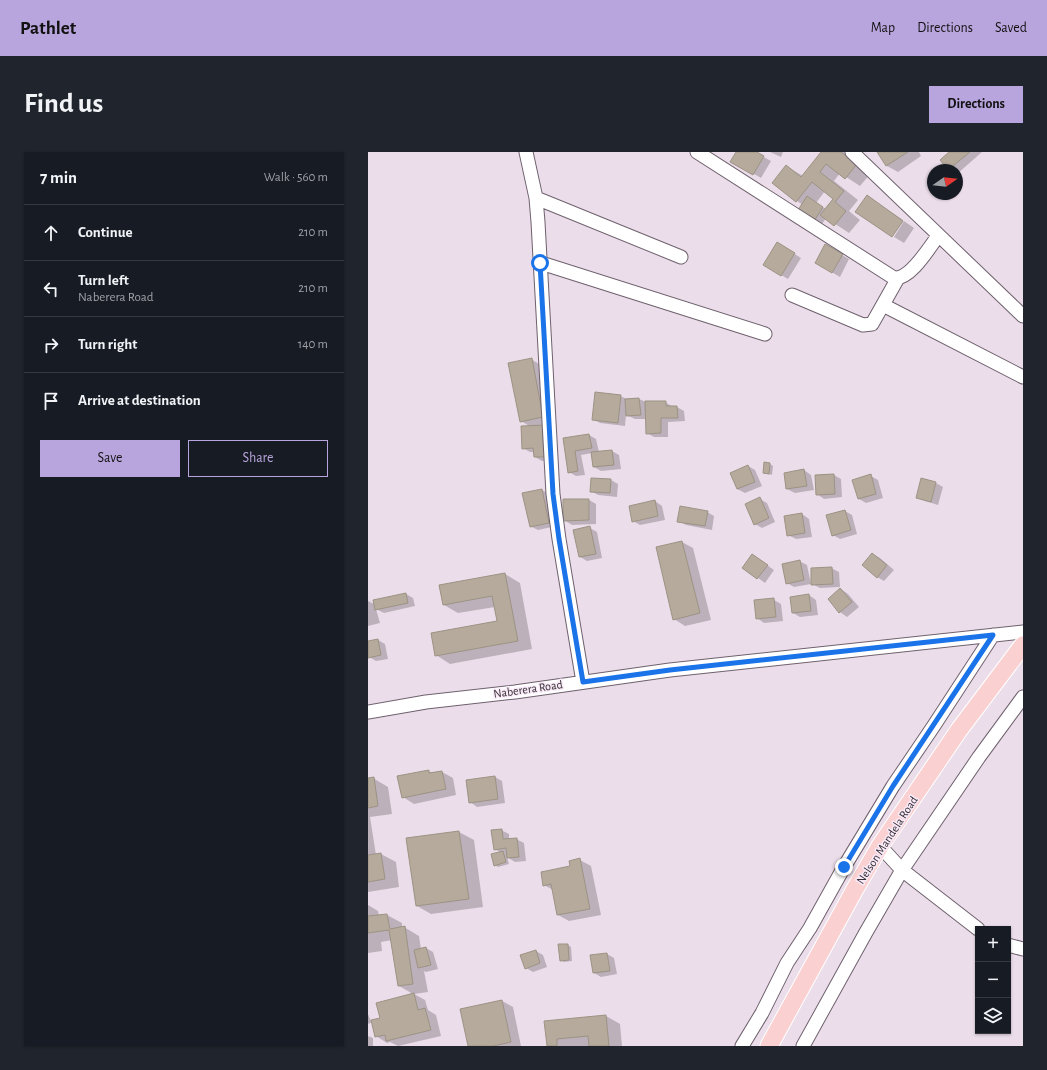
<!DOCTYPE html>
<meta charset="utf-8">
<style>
body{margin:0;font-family:"Alegreya Sans",sans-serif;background:#20242c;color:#f1f3f6}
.controls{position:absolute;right:12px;bottom:12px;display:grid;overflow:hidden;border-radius:0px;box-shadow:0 1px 3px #0004}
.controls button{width:36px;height:36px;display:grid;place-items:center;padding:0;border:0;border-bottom:1px solid #363941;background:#171b24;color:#f1f3f6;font:20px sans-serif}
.compass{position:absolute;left:559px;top:12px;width:36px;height:36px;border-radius:50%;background:#171b24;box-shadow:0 1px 3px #0004;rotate:76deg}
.stop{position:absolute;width:12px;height:12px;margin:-9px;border:3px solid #1a73e8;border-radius:50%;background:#fff}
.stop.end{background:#1a73e8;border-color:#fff;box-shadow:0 1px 4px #0008}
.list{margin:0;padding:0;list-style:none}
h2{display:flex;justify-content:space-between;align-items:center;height:52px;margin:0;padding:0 16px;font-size:17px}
h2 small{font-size:13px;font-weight:400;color:#9ea1a6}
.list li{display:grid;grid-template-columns:26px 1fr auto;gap:12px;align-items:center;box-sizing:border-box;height:56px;padding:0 16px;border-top:1px solid #363941}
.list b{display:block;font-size:15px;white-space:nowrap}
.list p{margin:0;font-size:13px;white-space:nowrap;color:#9ea1a6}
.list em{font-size:13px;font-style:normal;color:#9ea1a6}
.actions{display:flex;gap:8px;padding:12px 16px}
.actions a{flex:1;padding:9px 0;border:1px solid #b9a5dd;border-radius:0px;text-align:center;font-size:14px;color:#b9a5dd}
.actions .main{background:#b9a5dd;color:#111}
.icon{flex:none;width:22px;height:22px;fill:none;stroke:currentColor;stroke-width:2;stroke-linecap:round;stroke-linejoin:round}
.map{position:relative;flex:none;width:655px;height:894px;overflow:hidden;border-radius:0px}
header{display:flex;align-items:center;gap:24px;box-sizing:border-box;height:56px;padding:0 20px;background:#b9a5dd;color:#111}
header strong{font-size:19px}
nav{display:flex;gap:22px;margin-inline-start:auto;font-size:14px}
.intro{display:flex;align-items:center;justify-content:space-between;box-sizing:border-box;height:96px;padding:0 24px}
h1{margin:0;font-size:28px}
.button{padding:10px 18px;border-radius:0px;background:#b9a5dd;color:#111;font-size:14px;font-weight:700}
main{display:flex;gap:24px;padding:0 24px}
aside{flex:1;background:#171b24;border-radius:0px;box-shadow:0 1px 3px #0004}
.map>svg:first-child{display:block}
.shadow{fill:#0003;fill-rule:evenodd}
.building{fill:#b5aa9b;stroke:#9d9384}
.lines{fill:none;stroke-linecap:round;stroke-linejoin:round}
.minor-casing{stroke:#6e616d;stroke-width:15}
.major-casing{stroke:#fff;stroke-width:19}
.minor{stroke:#fff;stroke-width:13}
.major{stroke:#fad0d1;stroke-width:17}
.route{stroke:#1a73e8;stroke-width:5}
.labels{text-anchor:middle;stroke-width:3;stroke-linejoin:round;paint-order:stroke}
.street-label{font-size:12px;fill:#352f35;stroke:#f9eaf8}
</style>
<header>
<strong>Pathlet</strong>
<nav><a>Map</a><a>Directions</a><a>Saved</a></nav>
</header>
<div class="intro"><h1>Find us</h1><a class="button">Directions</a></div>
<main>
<aside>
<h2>7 min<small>Walk · 560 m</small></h2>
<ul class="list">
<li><svg class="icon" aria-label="ahead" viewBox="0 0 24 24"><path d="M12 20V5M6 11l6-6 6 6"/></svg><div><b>Continue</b></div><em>210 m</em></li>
<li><svg class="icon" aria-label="left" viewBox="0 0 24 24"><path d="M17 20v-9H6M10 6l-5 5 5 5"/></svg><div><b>Turn left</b><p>Naberera Road</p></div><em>210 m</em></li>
<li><svg class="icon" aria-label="right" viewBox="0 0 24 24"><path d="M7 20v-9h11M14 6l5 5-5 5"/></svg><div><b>Turn right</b></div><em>140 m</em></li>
<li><svg class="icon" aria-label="arrive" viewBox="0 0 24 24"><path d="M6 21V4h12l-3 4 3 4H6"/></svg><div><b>Arrive at destination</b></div></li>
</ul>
<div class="actions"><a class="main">Save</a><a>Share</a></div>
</aside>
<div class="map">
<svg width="655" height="894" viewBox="0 0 655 894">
<rect width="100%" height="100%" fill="#ecddea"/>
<path class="shadow" d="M369,0H387L403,9L393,26L364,9Z
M402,0H415L413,5Z
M454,0H476L503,21L492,34L472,21L466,29L490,48L481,59L492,68L481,81L458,66L454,72L446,68L435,53L429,49L418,14L435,24ZM457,39L466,47L458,57L448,51Z
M510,0H551L553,4L530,20L519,14Z
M582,0H614L589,22V18H582L573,8Z
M499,44L535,68L524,84Z
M536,69L546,76L536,91L526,85Z
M410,91L433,106L420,127L413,123Z
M458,94L481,107L472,125L448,111Z
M163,207L174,214L188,308L174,309L167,305V300H162L155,296L163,275L153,269Z
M252,244L259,247H271L278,250H297L305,255H309L316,259L317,269L300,270V285H286L279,281L278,267H267L258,263L257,274L232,271L225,267Z
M221,283L228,287L231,300L244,299L251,303L253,317L233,319L226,315L224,301L213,303L217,323L208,324L201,320L196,286Z
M402,312L405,314L404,323L396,321Z
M380,314L387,318L394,334L377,341L369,337Z
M436,318L443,323L446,338L427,341L419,337Z
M466,323L473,327L474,345L456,347L449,342Z
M503,324L510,328L515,346L498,351L491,347Z
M243,328L250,332L249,345L230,343L223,339Z
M568,331L575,335L570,353L557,349L549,345Z
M174,338L181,342L188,374L170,378L162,374Z
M392,347L399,351L407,370L394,376L387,372Z
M221,348L228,352V372L204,373L196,368Z
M287,349L294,354L297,368L272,373L265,369Z
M477,359L484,363L489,382L472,387L465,383Z
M339,360L346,364L344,378L318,373L311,369Z
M434,362L441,367L444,385L428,387L420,383Z
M222,376L229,380L234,406L219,409L212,405Z
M314,390L325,396L343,468L317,474L306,467L289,396Z
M505,402L512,406L526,418L516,429L509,425Z
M385,403L406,418L397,431L375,415Z
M431,409L439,413L443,432L426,435L419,431Z
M463,416L471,420L472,435L452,436L444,432Z
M137,422L152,431L164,497L82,512L68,503L130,470L127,455L90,461L76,453Z
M473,437L480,442L491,455L479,465L472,460L461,447Z
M38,442L45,446L47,454L16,461L8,457L12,471L0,474V449L8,453Z
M441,443L448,448L450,463L432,465L425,461Z
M406,448L413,452L415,469L396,471L389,466Z
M10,488L17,492L20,507L8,509L1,505L0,490Z
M60,619L65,621L74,620L85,626L88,643L46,652L35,645Z
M127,625L134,629L137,651L109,655L102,650Z
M5,626L20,635L24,662L2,665L8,703L13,702L28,710L31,735L0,740V627Z
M133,678L141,682V688L148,687L156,691L158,709L147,710L139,705L141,712L130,715L127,713L132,700L127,697Z
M91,680L106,688L115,755L63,762L49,754L40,687Z
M212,708L223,714L233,763L201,769L190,763L185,738L176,733L204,715Z
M0,753L10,759L11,764L19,763L34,771V776L36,775L51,784L53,797L58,796L65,800L70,817L58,820L56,819L60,840L46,842L57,848L60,858L68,863L73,884L30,894L22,890L19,891L8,884L4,870L0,872V862L3,869L13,867L45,842L31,834L24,788L13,790L14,799L0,801Z
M200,793L203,795L204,809L196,810L193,808Z
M168,799L175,803L179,815L165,820L158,816Z
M239,802L246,806L249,822L233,825L226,821L223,804Z
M134,849L145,855L153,894H101Z
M238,864L252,872L254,894H180L177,870Z
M0,884L5,886V894H0Z"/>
<path class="building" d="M368,0H389L396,4L385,23L362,10Z
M453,0H473L489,12L477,27L458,12L452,20L476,39L467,50L478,59L466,74L452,63L465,47L444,30L428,50L404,31L418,13L433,25Z
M509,0H540L518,14Z
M581,0H602L580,18L572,8Z
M499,43L535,69L524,85L487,60Z
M439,44L455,55L446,69L430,58Z
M409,90L427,101L413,124L395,113Z
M457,92L475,102L464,121L447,111Z
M164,206L175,265L152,270L140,211Z
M227,240L253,243L250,271L224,268Z
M271,246L273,263L258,264L257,247Z
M277,249H298V254H309L310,266H293V281L278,282Z
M180,273L181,305H166L165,296L154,297L153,274Z
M221,282L224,296L207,299L210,319L200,321L195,286Z
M244,298L246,313L225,315L223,300Z
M396,310L402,311L401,322L395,321Z
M380,313L387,330L369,337L362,321Z
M436,317L439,334L418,337L416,321Z
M466,322L467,342L448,343L447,323Z
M503,322L508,342L490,347L484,328Z
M223,326L243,327L242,341L222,340Z
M553,326L568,330L563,350L548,346Z
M174,337L181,371L162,375L154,341Z
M392,345L401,366L386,373L377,352Z
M195,347H221V368L195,369Z
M287,348L290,364L264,370L261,354Z
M312,354L340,359L337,374L309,370Z
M477,358L483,378L464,384L458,363Z
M434,361L437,381L419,384L416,364Z
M222,374L228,402L211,405L205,378Z
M314,389L332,461L305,468L288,395Z
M504,401L519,413L509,426L494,413Z
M384,402L400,413L389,427L374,416Z
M432,408L436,428L418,432L414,412Z
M464,415L465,432L443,433V416Z
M137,421L150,489L67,504L63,481L129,469L124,444L75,453L71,433Z
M472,436L484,450L471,461L460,447Z
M38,441L40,451L7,458L5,448Z
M441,442L443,459L424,461L422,445Z
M406,446L408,465L388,467L386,448Z
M10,487L13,503L0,506V489Z
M61,618V621L74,619L78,637L34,646L29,624Z
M127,624L130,647L101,651L98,628Z
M6,625L10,654L0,656V626Z
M134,677L135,687L149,686L151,705L139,706L138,696L126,698L123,678Z
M91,679L101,747L48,754L38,686Z
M135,699L138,710L126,714L123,702Z
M13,701L17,727L0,730V703Z
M212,706L222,757L189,763L183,732L175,734L173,720L202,714L201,709Z
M19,762L22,777L37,774L45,832L30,834L21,778L0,781V764Z
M190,792H200L201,808L192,809Z
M58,795L63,813L50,816L46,798Z
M168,798L172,811L157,817L152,803Z
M239,801L242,819L225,821L222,803Z
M46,841L50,858L57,856L63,878L18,889L17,883L7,885L3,868L12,866L8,851Z
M134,848L143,890L125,894H100L92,857Z
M238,863L241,894H221L220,884L189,887V894H179L176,869Z"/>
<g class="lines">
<g class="minor-casing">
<path id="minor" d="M158,0L168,46L170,70L185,342L191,387L215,530
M329,0L526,126C542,128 561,96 570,84
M484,0L655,164
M168,46L313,105
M173,111L397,182
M424,143L495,173L504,172L530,126
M515,153L655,225
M0,560L58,550L147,540L302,518L655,480
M512,694L534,718L610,777
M640,793L655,797
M374,894L394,861L419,811L442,776L476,715L525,634L565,575L625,483
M435,894L497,782L534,718L611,605L655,545"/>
</g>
<g class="major-casing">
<path id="major" d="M401,894L487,737L512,694L591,578L655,493"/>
</g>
<use href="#minor" class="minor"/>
<use href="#major" class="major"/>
</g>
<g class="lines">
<path class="route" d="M172,111L185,342L191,387L215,530L302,518L625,483L525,634L476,715"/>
</g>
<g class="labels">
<g class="street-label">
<text transform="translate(160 537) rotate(-8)" y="4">Naberera Road</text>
<text transform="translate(519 688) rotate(-57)" y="4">Nelson Mandela Road</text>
</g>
</g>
</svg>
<div class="controls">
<button>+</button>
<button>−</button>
<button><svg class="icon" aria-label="layers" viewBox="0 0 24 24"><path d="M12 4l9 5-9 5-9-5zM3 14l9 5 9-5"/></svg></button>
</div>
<svg class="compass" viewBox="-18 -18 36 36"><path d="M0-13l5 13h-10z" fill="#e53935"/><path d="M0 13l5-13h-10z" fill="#9ea1a6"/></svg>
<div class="stop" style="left:172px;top:111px"></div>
<div class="stop end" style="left:476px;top:715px"></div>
</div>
</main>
